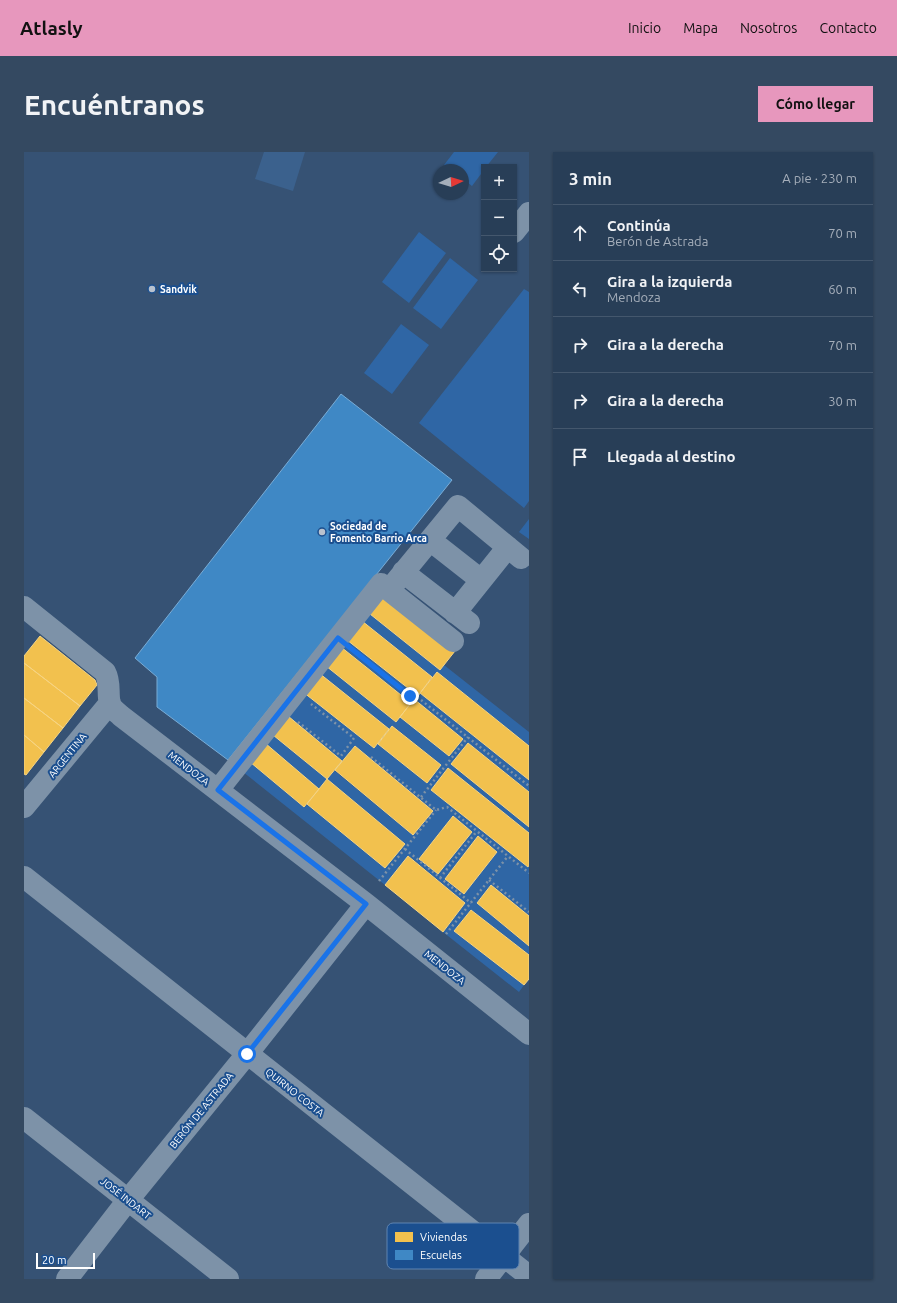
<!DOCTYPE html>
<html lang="es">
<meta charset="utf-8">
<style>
body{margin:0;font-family:Ubuntu,sans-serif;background:#344961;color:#f1f3f6}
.controls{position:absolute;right:12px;top:12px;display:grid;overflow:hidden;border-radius:0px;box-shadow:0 1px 3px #0004}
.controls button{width:36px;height:36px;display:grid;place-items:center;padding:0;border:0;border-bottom:1px solid #44576d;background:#283e57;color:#f1f3f6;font:20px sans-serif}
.compass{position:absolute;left:409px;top:12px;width:36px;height:36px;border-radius:50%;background:#283e57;box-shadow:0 1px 3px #0004;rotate:86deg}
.scale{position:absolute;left:12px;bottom:10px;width:59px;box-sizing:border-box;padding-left:4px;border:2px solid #fff;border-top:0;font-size:11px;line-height:14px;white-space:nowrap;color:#fff;-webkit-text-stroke:3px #1b4f8f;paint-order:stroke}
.stop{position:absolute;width:12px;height:12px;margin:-9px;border:3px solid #1a73e8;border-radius:50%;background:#fff}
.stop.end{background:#1a73e8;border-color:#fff;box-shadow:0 1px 4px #0008}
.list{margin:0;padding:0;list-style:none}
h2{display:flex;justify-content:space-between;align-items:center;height:52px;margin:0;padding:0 16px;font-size:17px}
h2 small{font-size:13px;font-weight:400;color:#a5aeba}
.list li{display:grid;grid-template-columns:26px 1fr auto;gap:12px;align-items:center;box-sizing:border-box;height:56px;padding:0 16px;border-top:1px solid #44576d}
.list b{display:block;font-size:15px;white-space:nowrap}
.list p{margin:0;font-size:13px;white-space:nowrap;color:#a5aeba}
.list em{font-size:13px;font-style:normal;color:#a5aeba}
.icon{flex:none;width:22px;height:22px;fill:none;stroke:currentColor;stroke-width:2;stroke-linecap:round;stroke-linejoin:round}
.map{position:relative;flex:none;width:505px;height:1127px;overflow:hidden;border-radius:0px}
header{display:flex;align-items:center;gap:24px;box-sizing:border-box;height:56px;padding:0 20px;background:#e797bd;color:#111}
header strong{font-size:19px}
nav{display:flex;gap:22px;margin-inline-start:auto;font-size:14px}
.intro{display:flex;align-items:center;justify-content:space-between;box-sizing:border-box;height:96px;padding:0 24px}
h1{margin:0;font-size:28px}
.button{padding:10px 18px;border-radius:0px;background:#e797bd;color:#111;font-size:14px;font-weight:700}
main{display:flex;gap:24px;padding:0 24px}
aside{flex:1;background:#283e57;border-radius:0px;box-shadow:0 1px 3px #0004}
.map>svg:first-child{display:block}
.green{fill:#2f66a5;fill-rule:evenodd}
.water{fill:#3b618d}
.homes{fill:#f2c14e;stroke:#f6d483}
.schools{fill:#3f88c5;stroke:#79acd6}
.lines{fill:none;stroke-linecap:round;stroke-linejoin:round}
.path{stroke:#7d92a8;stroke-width:2.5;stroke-dasharray:2 3;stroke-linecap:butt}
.minor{stroke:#7d92a8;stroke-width:22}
.route{stroke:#1a73e8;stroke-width:5}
.poi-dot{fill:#b9c2ce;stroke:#1b4f8f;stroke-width:1.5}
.labels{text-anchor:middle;stroke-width:4;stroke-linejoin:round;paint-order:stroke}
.poi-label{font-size:10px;font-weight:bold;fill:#fff;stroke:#1b4f8f;text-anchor:start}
.street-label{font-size:10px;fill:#fff;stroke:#1b4f8f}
.key{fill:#1b4f8f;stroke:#5f84b1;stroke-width:1}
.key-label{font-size:11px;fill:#fff}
</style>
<header>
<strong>Atlasly</strong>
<nav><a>Inicio</a><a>Mapa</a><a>Nosotros</a><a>Contacto</a></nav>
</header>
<div class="intro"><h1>Encuéntranos</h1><a class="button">Cómo llegar</a></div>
<main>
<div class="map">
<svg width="505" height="1127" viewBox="0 0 505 1127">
<rect width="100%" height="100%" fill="#365274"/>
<path class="green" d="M430,0H474L462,15H460V18L448,34L439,27V18H427L420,13Z
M395,80L422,101L385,151L358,130Z
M426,106L454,128L417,177L389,156Z
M500,137L505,140V349L500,356L395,271Z
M377,172L405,193L368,242L340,221Z
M505,367V387L495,380Z
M346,431L361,443L346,462L416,518L420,513L505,580V594L413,520L408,525L338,469L323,488L393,543L396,541L505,628V640L444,591L427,612L505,675V681L424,616L407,638L503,714L505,713V764L467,734L453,751L505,794V803L447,758L430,779L500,833L495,840L419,780L441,751L385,704L361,733L204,608ZM317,495L387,551L391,548L439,587L425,604L376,565L372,569L302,514ZM295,522L364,577L350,596L279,540ZM263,564L318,609L303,627L249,583ZM369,574L417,613L403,631L354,592ZM241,592L295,637L303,627L381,692L361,716L283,652L280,655L226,610ZM331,594L409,659L389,683L311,619ZM428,665L447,680L414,722L395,707ZM454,685L473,700L439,742L421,727Z"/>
<path class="water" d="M240,0H281L269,39L231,27Z"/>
<path class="homes" d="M361,443L431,499L416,518L346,462Z
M338,469L408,525L394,544L323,488Z
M16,484L71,528L73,533L56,554L0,511V504Z
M317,495L387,551L372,570L302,514Z
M0,511L56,554L39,576L0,546Z
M413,520L505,594V628L396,541Z
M295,521L365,577L350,596L279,540Z
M0,546L39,576L20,600L0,583Z
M390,547L439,587L425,604L376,565Z
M264,564L318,609L303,627L249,583Z
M368,574L417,613L403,631L354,592Z
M0,583L20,600L2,623L0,622Z
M241,591L295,637L280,655L226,610Z
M444,591L505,640V675L427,612Z
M331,594L409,659L389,683L311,618Z
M424,616L505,681V713L504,715L407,638Z
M303,627L381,692L361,716L283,652Z
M429,664L448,680L414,722L395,707Z
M454,684L473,700L440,742L421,727Z
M384,704L441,751L419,780L361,733Z
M467,733L505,764V794L453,751Z
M447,758L505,803V827L500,833L430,779Z"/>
<path class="schools" d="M317,242L428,328L204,608L133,555V525L111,506Z"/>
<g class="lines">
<path class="path" d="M330,498L387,544
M397,548L505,634
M274,570L317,604L330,586L287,552
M347,605L412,658L423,655L505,721
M397,645L444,585
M381,697L447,751
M416,726L453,679
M465,728L505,760
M355,729L412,658
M422,782L484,704"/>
<path class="minor" d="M490,80L505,61
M406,388L457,428
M379,420L445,471
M365,438L434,354L497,406
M0,455L81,520C87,531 83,542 86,552C88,557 93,560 97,564L342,752L505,882
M431,461L484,395
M194,638L357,432L429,489
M0,655L86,551
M0,725L505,1124
M0,966L204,1127
M43,1127L104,1048L223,902L342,752
M462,1127L505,1072"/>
</g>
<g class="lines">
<path class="route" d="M223,902L342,752L194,638L314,486L386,544"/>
</g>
<g class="poi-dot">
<circle cx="128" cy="137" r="4"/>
<circle cx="298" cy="380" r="4"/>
</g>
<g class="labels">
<g class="poi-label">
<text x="136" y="141">Sandvik</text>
<text x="306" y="378">Sociedad de<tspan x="306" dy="12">Fomento Barrio Arca</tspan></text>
</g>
<g class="street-label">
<text transform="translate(43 603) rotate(-51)" y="4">ARGENTINA</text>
<text transform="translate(165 616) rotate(37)" y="4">MENDOZA</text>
<text transform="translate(421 815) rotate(38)" y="4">MENDOZA</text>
<text transform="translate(271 940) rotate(38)" y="4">QUIRNO COSTA</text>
<text transform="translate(177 958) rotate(-51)" y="4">BERÓN DE ASTRADA</text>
<text transform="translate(102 1046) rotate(38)" y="4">JOSÉ INDART</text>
</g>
</g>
<rect x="363" y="1071" width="132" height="46" rx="6" class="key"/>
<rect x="371" y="1080" width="18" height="10" fill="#f2c14e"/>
<rect x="371" y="1098" width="18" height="10" fill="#3f88c5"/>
<g class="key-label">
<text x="396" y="1089">Viviendas</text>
<text x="396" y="1107">Escuelas</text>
</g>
</svg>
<div class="controls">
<button>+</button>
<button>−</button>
<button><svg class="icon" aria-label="locate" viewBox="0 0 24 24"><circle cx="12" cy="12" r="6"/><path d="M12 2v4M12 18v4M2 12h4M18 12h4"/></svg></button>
</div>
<svg class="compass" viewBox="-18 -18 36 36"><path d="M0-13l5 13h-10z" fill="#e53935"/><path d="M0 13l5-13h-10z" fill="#a5aeba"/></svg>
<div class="scale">20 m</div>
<div class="stop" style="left:223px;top:902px"></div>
<div class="stop end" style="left:386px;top:544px"></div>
</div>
<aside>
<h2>3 min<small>A pie · 230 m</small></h2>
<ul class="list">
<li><svg class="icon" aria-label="ahead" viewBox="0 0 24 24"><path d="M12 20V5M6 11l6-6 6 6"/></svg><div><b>Continúa</b><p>Berón de Astrada</p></div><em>70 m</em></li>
<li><svg class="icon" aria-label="left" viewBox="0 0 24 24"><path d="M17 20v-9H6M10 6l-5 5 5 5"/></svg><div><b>Gira a la izquierda</b><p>Mendoza</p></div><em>60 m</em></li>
<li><svg class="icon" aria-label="right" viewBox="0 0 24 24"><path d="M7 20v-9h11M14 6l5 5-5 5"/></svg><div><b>Gira a la derecha</b></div><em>70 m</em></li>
<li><svg class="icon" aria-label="right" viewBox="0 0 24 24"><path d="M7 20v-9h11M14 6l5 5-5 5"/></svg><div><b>Gira a la derecha</b></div><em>30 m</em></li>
<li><svg class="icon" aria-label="arrive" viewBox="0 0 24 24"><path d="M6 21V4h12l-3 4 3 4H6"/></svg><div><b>Llegada al destino</b></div></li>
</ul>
</aside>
</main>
